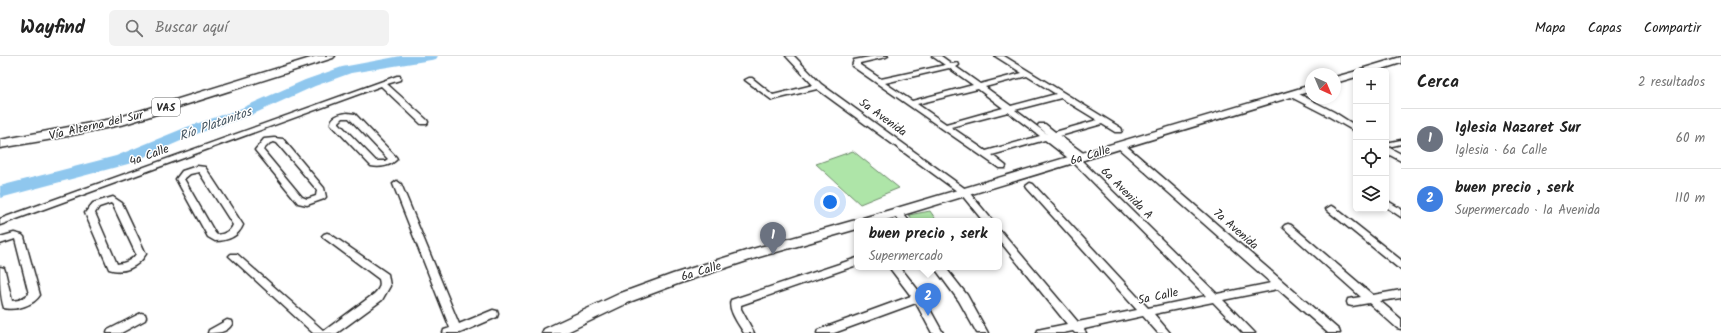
<!DOCTYPE html>
<html lang="es">
<meta charset="utf-8">
<style>
body{margin:0;font-family:Kalam,sans-serif;background:#f2f2f2;color:#222}
.controls{position:absolute;right:12px;top:12px;display:grid;overflow:hidden;border-radius:6px;box-shadow:0 2px 6px #0003}
.controls button{width:36px;height:36px;display:grid;place-items:center;padding:0;border:0;border-bottom:1px solid #e0e0e0;background:#fff;color:#222;font:20px sans-serif}
.compass{position:absolute;left:1305px;top:12px;width:36px;height:36px;border-radius:50%;background:#fff;box-shadow:0 2px 6px #0003;rotate:136deg}
.you{position:absolute;left:830px;top:146px;width:14px;height:14px;margin:-10px;border:3px solid #fff;border-radius:50%;background:#1a73e8;box-shadow:0 0 0 6px #1a73e833}
.badge{display:grid;place-items:center;width:26px;height:26px;border-radius:50%;background:#ea580c;color:#fff;font-size:13px;font-weight:700}
.pin{position:absolute;translate:-50% -33px;filter:drop-shadow(0 1px 2px #0008)}
.pin::after{content:'';position:absolute;top:21px;width:14px;height:12px;background:inherit;clip-path:polygon(0 0,100% 0,50% 100%)}
.popup{position:absolute;left:854px;top:162px;width:148px;height:52px;box-sizing:border-box;display:grid;place-content:center;border-radius:6px;background:#fff;filter:drop-shadow(0 1px 3px #0005);font-size:13px;white-space:nowrap;color:#767676}
.popup b{font-size:15px;color:#222}
.popup::after{content:'';position:absolute;left:50%;top:100%;margin-left:-8px;border:8px solid transparent;border-top-color:#fff}
.list{margin:0;padding:0;list-style:none}
h2{display:flex;justify-content:space-between;align-items:center;height:52px;margin:0;padding:0 16px;font-size:17px}
h2 small{font-size:13px;font-weight:400;color:#767676}
.list li{display:grid;grid-template-columns:26px 1fr auto;gap:12px;align-items:center;box-sizing:border-box;height:60px;padding:0 16px;border-top:1px solid #e0e0e0}
.list b{display:block;font-size:15px;white-space:nowrap}
.list p{margin:0;font-size:13px;white-space:nowrap;color:#767676}
.list em{font-size:13px;font-style:normal;color:#767676}
.icon{flex:none;width:22px;height:22px;fill:none;stroke:currentColor;stroke-width:2;stroke-linecap:round;stroke-linejoin:round}
.map{position:relative;flex:none;width:1401px;height:277px;overflow:hidden}
header{display:flex;align-items:center;gap:24px;box-sizing:border-box;height:56px;padding:0 20px;background:#fff;border-bottom:1px solid #e0e0e0}
header strong{font-size:19px}
nav{display:flex;gap:22px;margin-inline-start:auto;font-size:14px}
.search{width:280px;height:36px;background:#f2f2f2;display:flex;align-items:center;gap:10px;box-sizing:border-box;padding:0 14px;border-radius:6px;color:#767676;font-size:15px}
main{display:flex}
aside{flex:1;background:#fff}
.map>svg:first-child{display:block}
.green{fill:#aee5a8;stroke:#6c886a}
.lines{fill:none;stroke-linecap:round;stroke-linejoin:round}
.river{fill:#8fc7ee;fill-rule:evenodd}
.minor-casing{stroke:#2b2b2b;stroke-width:3}
.secondary-casing{stroke:#2b2b2b;stroke-width:3}
.trunk-casing{stroke:#2b2b2b;stroke-width:3}
.minor{fill:#fff;fill-rule:evenodd}
.secondary{fill:#fff;fill-rule:evenodd}
.trunk{fill:#fff;fill-rule:evenodd}
.labels{text-anchor:middle;stroke-width:3;stroke-linejoin:round;paint-order:stroke}
.shield{fill:#fff;stroke:#6b6b6b;stroke-width:1}
.shield-label{font-size:11px;font-weight:bold;fill:#2b2b2b}
.street-label{font-size:12px;fill:#2b2b2b;stroke:#fff}
.water-label{font-size:13px;font-style:italic;fill:#495a66;stroke:#fff}
</style>
<header>
<strong>Wayfind</strong>
<div class="search"><svg class="icon" aria-label="search" viewBox="0 0 24 24"><circle cx="10" cy="10" r="6"/><path d="M15 15l6 6"/></svg>Buscar aquí</div>
<nav><a>Mapa</a><a>Capas</a><a>Compartir</a></nav>
</header>
<main>
<div class="map">
<svg width="1401" height="277" viewBox="0 0 1401 277">
<rect width="100%" height="100%" fill="#fff"/>
<filter id="ink" filterUnits="userSpaceOnUse"><feTurbulence type="fractalNoise" baseFrequency=".025" numOctaves="2"/><feDisplacementMap in="SourceGraphic" scale="8" xChannelSelector="R" yChannelSelector="G"/><feConvolveMatrix kernelMatrix="1 2 1 2 8 2 1 2 1" color-interpolation-filters="sRGB"/></filter>
<g filter="url(#ink)">
<path class="green" d="M853,95L899,132L860,148L816,108Z
M930,155L937,165H914L909,159Z"/>
<g class="lines">
<path class="river" d="M401,0H438L436,3L431,4L351,17L315,30L249,60L199,77L128,108L0,142V130L116,100L187,71L237,54L305,24L342,11Z"/>
<g class="minor-casing">
<path id="minor" d="M786,0H794L821,28L967,134L993,165H983L961,138L817,33L772,44L745,24L749,22H752L773,39L813,29Z
M875,0H888L886,1L860,7V9L881,23L945,9L932,0H941L952,8L958,7L959,9L956,11L980,28L1022,17L995,0H1004L1121,72L1122,74L1121,76H1115L1102,68L1060,80L1086,99L1087,101L1086,103L1083,104L1078,101L1217,238L1271,227L1117,91L1116,89L1117,87H1123L1339,274L1340,277H1328L1278,233L1223,244L1255,277H1243L1213,246L1154,258L1170,277H1158L1143,260L1084,273L1086,277H1075L1073,275L1063,277H1037L1038,274L1042,273L1067,268L999,184V175L1002,176L1078,266L1137,254L1027,132L1026,130L1030,127L1033,128L1148,252L1206,240L1072,105L1045,84L992,99L1006,110L1005,112H999L852,10L854,4ZM949,12L973,29L912,45L885,27ZM1027,20L1056,38L1011,50L985,31ZM978,33L1003,52L946,68L917,48ZM1061,42L1097,64L1055,76L1045,68H1039L1038,70L1047,78L1015,54ZM1008,56L1040,80L986,95L951,71Z
M397,20H400V24L387,28L427,64L428,66L427,68H421L381,30L0,169V163Z
M1289,36H1295L1334,56L1356,70V76L1328,60L1289,40Z
M347,57L355,58L396,101L397,103C391,110 380,112 371,110L331,68C331,60 340,58 347,57ZM343,62H349L388,103L385,105H376L339,67V66Z
M274,82L283,83L324,132L326,141L324,143L307,149L298,147L255,94L264,83ZM274,86L277,87L317,134L316,140L307,143L302,141L263,94L270,87Z
M1401,84V88L1388,91L1401,98V105L1386,97V87Z
M197,110L205,111L243,169C238,181 227,185 215,185L208,181L176,123L182,115ZM199,116L233,169C230,176 224,178 217,179L215,177L184,123L190,118Z
M397,125L401,128L459,268L493,254L497,255L498,258L497,261L460,277H443L444,274L450,272L393,128Z
M113,141L122,147L146,198C138,211 124,218 109,213L85,157L93,147ZM111,147L113,149L136,198C131,205 125,207 117,208L95,157L99,151Z
M1386,144L1401,153V161L1386,151Z
M1331,150L1334,151L1401,204V213L1397,211L1328,155L1326,153Z
M897,153L900,154L909,165H899L892,156Z
M1288,168L1291,169L1373,239L1401,234V242L1380,245L1401,263V273L1397,272L1369,247L1352,250L1348,249L1347,246L1348,243L1361,241L1285,173L1283,171L1285,169Z
M14,177L22,179L24,181L40,239C34,249 16,255 4,252C0,240 0,225 0,211L4,212L5,215L12,245L19,244L29,238L15,183L0,188V181Z
M327,177L330,178L388,218L390,230L382,244L337,277H313L229,200L231,198H237L324,275L374,238C379,233 381,230 379,223L324,182L322,180L324,178Z
M857,202V209L741,249V253L754,277H744C739,269 727,253 731,244Z
M889,211H900L922,239L943,277H932L916,247L834,277H817L818,274L911,240Z
M934,211H945L967,239L988,277H977L959,245Z
M141,257L145,258L146,261L145,264L121,277H107L108,274Z
M227,264L231,265L232,268C227,277 217,277 208,277L209,274Z"/>
</g>
<g class="secondary-casing">
<path id="secondary" d="M1401,1V7L1376,15H1360L1361,13Z
M1357,15L1356,21L1335,27V21Z
M1311,29V35L883,165H857V173L759,201L683,226L632,245L565,277H542L544,273L621,237L673,218L749,194L852,165L857,164L861,165L863,162Z"/>
</g>
<g class="trunk-casing">
<path id="trunk" d="M317,0H335L333,2L125,68L53,83L0,92V84L117,62Z"/>
</g>
<use href="#minor" class="minor"/>
<use href="#secondary" class="secondary"/>
<use href="#trunk" class="trunk"/>
</g>
</g>
<g class="labels">
<rect class="shield" x="152" y="42" width="28" height="18" rx="3"/>
<g class="shield-label">
<text x="166" y="55">VAS</text>
</g>
<g class="street-label">
<text transform="translate(883 61) rotate(36)" y="4">5a Avenida</text>
<text transform="translate(96 69) rotate(-13)" y="4">Vía Alterna del Sur</text>
<text transform="translate(149 99) rotate(-20)" y="4">4a Calle</text>
<text transform="translate(1090 99) rotate(-17)" y="4">6a Calle</text>
<text transform="translate(1127 137) rotate(45)" y="4">6a Avenida A</text>
<text transform="translate(1236 173) rotate(41)" y="4">7a Avenida</text>
<text transform="translate(701 215) rotate(-17)" y="4">6a Calle</text>
<text transform="translate(1158 240) rotate(-12)" y="4">5a Calle</text>
</g>
<g class="water-label">
<text transform="translate(215 67) rotate(-20)" y="5">Río Platanitos</text>
</g>
</g>
</svg>
<div class="controls">
<button>+</button>
<button>−</button>
<button><svg class="icon" aria-label="locate" viewBox="0 0 24 24"><circle cx="12" cy="12" r="6"/><path d="M12 2v4M12 18v4M2 12h4M18 12h4"/></svg></button>
<button><svg class="icon" aria-label="layers" viewBox="0 0 24 24"><path d="M12 4l9 5-9 5-9-5zM3 14l9 5 9-5"/></svg></button>
</div>
<svg class="compass" viewBox="-18 -18 36 36"><path d="M0-13l5 13h-10z" fill="#e53935"/><path d="M0 13l5-13h-10z" fill="#767676"/></svg>
<div class="you"></div>
<div class="pin badge" style="left:773px;top:199px;background:#6b7280">1</div>
<div class="pin badge" style="left:928px;top:260px;background:#3f7fe0">2</div>
<div class="popup"><b>buen precio , serk</b>Supermercado</div>
</div>
<aside>
<h2>Cerca<small>2 resultados</small></h2>
<ul class="list">
<li><span class="badge" style="background:#6b7280">1</span><div><b>Iglesia Nazaret Sur</b><p>Iglesia · 6a Calle</p></div><em>60 m</em></li>
<li><span class="badge" style="background:#3f7fe0">2</span><div><b>buen precio , serk</b><p>Supermercado · 1a Avenida</p></div><em>110 m</em></li>
</ul>
</aside>
</main>
